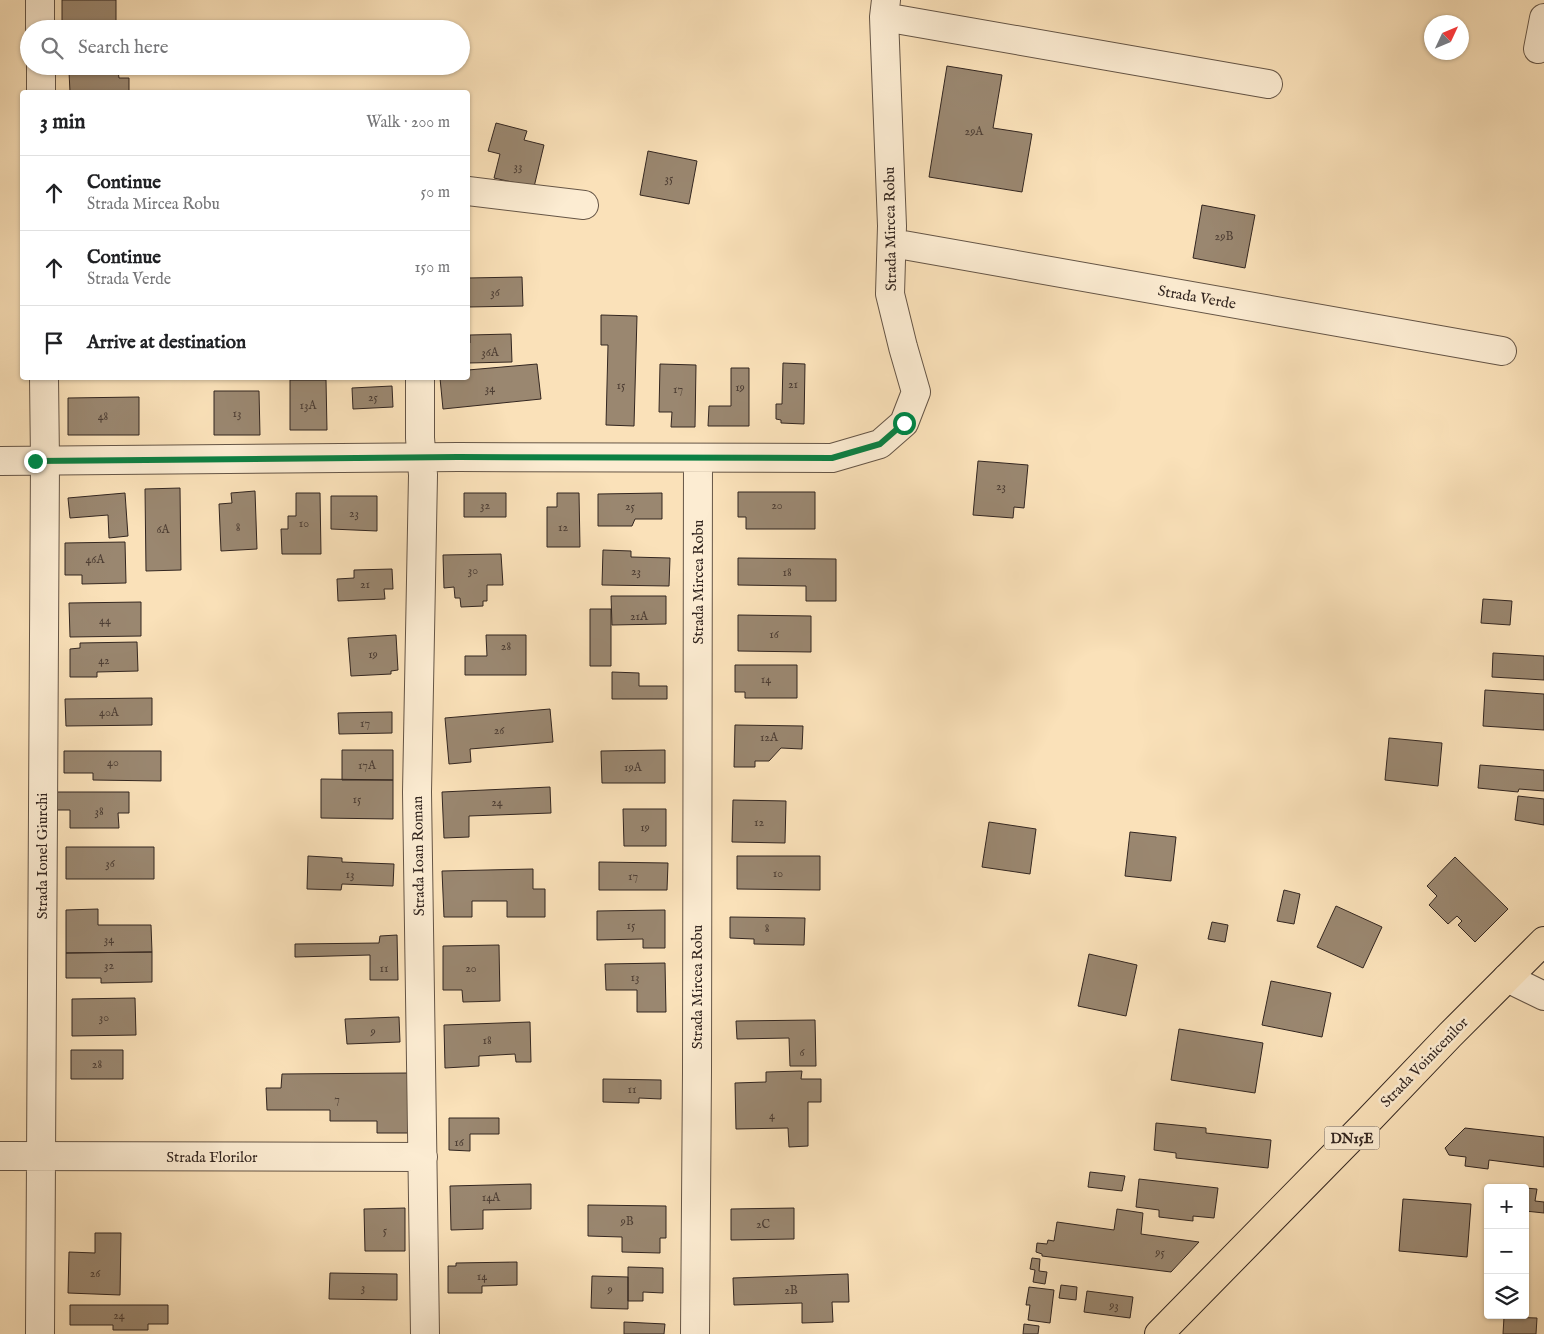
<!DOCTYPE html>
<meta charset="utf-8">
<style>
body{margin:0;font-family:"IM FELL English",serif;background:#f6f6f6;color:#202124}
.controls{position:absolute;right:15px;bottom:15px;display:grid;overflow:hidden;border-radius:5px;box-shadow:0 1px 4px #0004}
.controls button{width:45px;height:45px;display:grid;place-items:center;padding:0;border:0;border-bottom:1px solid #e0e0e0;background:#fff;color:#202124;font:25px sans-serif}
.compass{position:absolute;left:1424px;top:15px;width:45px;height:45px;border-radius:50%;background:#fff;box-shadow:0 1px 4px #0004;rotate:46deg}
.stop{position:absolute;width:15px;height:15px;margin:-11px;border:4px solid #0b8043;border-radius:50%;background:#fff}
.stop.end{background:#0b8043;border-color:#fff;box-shadow:0 1px 5px #0008}
.list{margin:0;padding:0;list-style:none}
h2{display:flex;justify-content:space-between;align-items:center;height:65px;margin:0;padding:0 20px;font-size:21px}
h2 small{font-size:16px;font-weight:400;color:#757577}
.list li{display:grid;grid-template-columns:32px 1fr auto;gap:15px;align-items:center;box-sizing:border-box;height:75px;padding:0 20px;border-top:1px solid #e0e0e0}
.list b{display:block;font-size:19px;white-space:nowrap}
.list p{margin:0;font-size:16px;white-space:nowrap;color:#757577}
.list em{font-size:16px;font-style:normal;color:#757577}
.icon{flex:none;width:28px;height:28px;fill:none;stroke:currentColor;stroke-width:2;stroke-linecap:round;stroke-linejoin:round}
.map{position:relative;flex:none;width:1544px;height:1334px;overflow:hidden}
.search{position:absolute;background:#fff;box-shadow:0 1px 4px #0004;left:20px;top:20px;width:450px;height:55px;display:flex;align-items:center;gap:12px;box-sizing:border-box;padding:0 18px;border-radius:28px;color:#757577;font-size:19px}
.panel{position:absolute;background:#fff;box-shadow:0 1px 4px #0004;left:20px;top:90px;width:450px;height:290px;border-radius:5px}
.map>svg:first-child{display:block}
.building{fill:#9a8770;stroke:#332620}
.lines{fill:none;stroke-linecap:round;stroke-linejoin:round}
.minor-casing{stroke:#655546;stroke-width:30}
.primary-casing{stroke:#332620;stroke-width:30}
.minor{stroke:#fcecd2;stroke-width:28}
.primary{stroke:#fae1b9;stroke-width:28}
.route{stroke:#0b8043;stroke-width:6}
.labels{text-anchor:middle;stroke-width:5;stroke-linejoin:round;paint-order:stroke}
.number-label{font-size:12px;fill:#4d3e34}
.shield{fill:#fcecd2;stroke:#6f6155;stroke-width:1}
.shield-label{font-size:14px;font-weight:bold;fill:#332620}
.street-label{font-size:15px;fill:#332620;stroke:#fcecd2}
</style>
<div class="map">
<svg width="1544" height="1334" viewBox="0 0 1544 1334">
<rect width="100%" height="100%" fill="#fae1b9"/>
<filter id="stains"><feTurbulence type="fractalNoise" baseFrequency=".004" numOctaves="4"/><feColorMatrix values="0 0 0 0 .2 0 0 0 0 .09 0 0 0 0 .02 0 0 0 .5 -.17"/></filter>
<radialGradient id="worn" r=".72"><stop offset=".6" stop-color="#630" stop-opacity="0"/><stop offset="1" stop-color="#630" stop-opacity=".3"/></radialGradient>
<path class="building" d="M62,0H116V29H62Z
M947,66L1002,75L993,128L1032,134L1022,192L929,177Z
M118,71L119,78H129V92H70L69,72Z
M496,123L527,131L524,140L544,145L534,187L494,178L500,154L488,151Z
M648,151L697,161L689,204L640,195Z
M1202,205L1255,215L1245,268L1193,258Z
M522,277L523,306L468,307V278Z
M601,315L637,316L634,426L606,425L608,345H601Z
M511,334L512,362L468,363V343H470V335Z
M783,363L805,364L804,424L781,423V420L776,419V404H782Z
M537,364L541,399L443,409L440,378H468V370Z
M660,364L696,365L695,427H671L672,412H659Z
M731,368H749V426H708L709,406H731Z
M290,380H326L327,430H290Z
M392,386L393,407L353,409L352,388Z
M214,391H259L260,435H214Z
M139,397V435H68V398Z
M978,461L1028,465L1024,508L1014,507L1013,518L973,515Z
M180,488L181,570L146,571L145,489Z
M255,491L257,549L221,551L219,504L232,503L231,493Z
M738,492H815V529H746V517H738Z
M125,493L128,536L109,538L108,515L70,518L68,498Z
M296,493H320L321,554H282L281,529H288V516H296Z
M464,493H506V517H464Z
M557,493H579L580,547H547V507H557Z
M662,493V519H635L632,526H598V494Z
M331,496H377V531L331,529Z
M125,542L126,583L82,584V575H65V543Z
M603,550L631,551V557L670,558L669,586L602,585Z
M501,554L503,585H487V601H483V606L461,607L460,598H455L454,587L444,588L443,555Z
M738,558L836,559V601H806V586L738,585Z
M392,569L393,589H384L385,599L338,601L337,579L354,578V570Z
M611,596H666V624L612,625Z
M1483,599L1512,601L1510,625L1481,623Z
M141,602V636L70,637L69,603Z
M590,609H611V666H590Z
M738,615L811,616V652L738,651Z
M396,635L398,670L391,671V674L351,676L348,638Z
M486,635H526V675H465V656H487Z
M137,642L138,671L97,672V677H70V649L80,648V643Z
M1493,653L1544,656V680L1492,677Z
M735,665H797V698H745V692H735Z
M612,672L639,673V686H667V699H612Z
M1485,690L1544,694V730L1483,726Z
M152,698V725L66,726L65,699Z
M550,709L553,742L470,749L471,762L449,764L445,718Z
M392,712V733L339,734L338,713Z
M735,725L803,726L802,749L781,748L769,761H755V767H734Z
M1389,738L1442,743L1438,786L1385,780Z
M342,750H393V780H342Z
M665,750V783H602L601,751Z
M64,751H161V781L93,780V773H64Z
M1480,765L1544,770V791L1519,789L1518,792L1478,788Z
M321,779L393,780V819L321,818Z
M550,787L551,813L469,816V837L444,838L442,792Z
M57,792H129V813H118L119,828H70V810H57Z
M1518,796L1544,799V825L1515,820Z
M733,800L786,801L785,843L732,842Z
M623,809H666V846H624Z
M989,822L1036,829L1030,874L982,867Z
M1130,832L1176,837L1171,881L1125,876Z
M66,847H154V879H66Z
M308,856L342,858V862L394,864L393,886L342,884L341,890L307,889Z
M737,856H820V890L737,889Z
M1455,857L1508,909L1475,942L1458,925L1462,921L1457,916L1448,924L1429,905L1437,896L1427,886Z
M599,862L668,863L667,890H599Z
M533,869V889H545V917H507V901H472V917H444L442,871Z
M1284,890L1300,894L1294,924L1277,921Z
M1336,906L1382,927L1363,968L1317,947Z
M98,909V925H151L152,952L66,953V910Z
M665,910V948H643V939L597,940V911Z
M730,917L805,918L804,945L754,944V939L730,938Z
M1212,922L1228,925L1225,942L1208,939Z
M397,935L398,980H370V955L295,957V944L379,943L380,936Z
M499,945L500,1001L463,1002L462,990H443V946Z
M152,952V982L101,983V978H66V953Z
M1089,954L1137,965L1126,1016L1078,1006Z
M665,963L666,1012H637V990H606L605,964Z
M1271,981L1331,993L1322,1037L1262,1025Z
M135,998L136,1035L72,1036V999Z
M399,1017L400,1042L347,1044L345,1019Z
M815,1020L816,1066H790L789,1038L737,1039L736,1021Z
M530,1022L531,1062H516L515,1054L479,1056V1066L445,1068L444,1025Z
M1179,1029L1263,1043L1255,1093L1171,1080Z
M71,1050H123V1079H71Z
M802,1071L801,1079H821V1102H808V1146L789,1147L788,1128L736,1129L735,1083L766,1082V1072Z
M408,1073V1133H377V1121H330V1110H267L266,1088H281L282,1074Z
M603,1079L661,1080V1099L639,1098V1103L603,1102Z
M449,1118H499V1134H470V1151L449,1150Z
M1156,1123L1206,1128V1133L1271,1140L1268,1168L1176,1158V1153L1154,1150Z
M1465,1128L1544,1137V1167L1489,1160L1488,1169L1465,1166L1466,1157L1449,1155L1445,1148Z
M1090,1172L1125,1176L1122,1191L1088,1187Z
M1139,1179L1218,1188L1214,1218L1193,1216V1221L1159,1217V1210L1136,1207Z
M531,1184V1209L483,1210V1229L451,1230L450,1186Z
M1525,1188L1537,1189L1535,1201L1544,1202V1213L1525,1211Z
M1403,1199L1471,1204L1467,1257L1399,1251Z
M588,1205L666,1206V1238H660V1253L622,1252V1237L588,1236Z
M405,1208V1251H365L364,1209Z
M794,1208V1239L731,1240V1209Z
M1117,1209L1143,1213L1141,1234L1199,1242L1171,1272L1042,1256V1254L1036,1252L1037,1243L1047,1244L1048,1240L1054,1241L1057,1222L1114,1230Z
M95,1233H121L120,1295L68,1293L69,1252L95,1253Z
M1032,1258L1040,1259L1039,1271L1047,1272L1045,1284L1033,1282L1035,1270L1030,1269Z
M517,1262V1285L482,1286V1293H448V1266H456V1263Z
M628,1267L663,1268V1293L643,1292V1301H628Z
M330,1273L397,1274V1300L329,1299Z
M848,1274L849,1302H832L833,1322L802,1323V1303L734,1305L733,1278Z
M592,1276L628,1277V1309L591,1308Z
M1061,1285L1077,1287L1076,1300L1059,1298Z
M1029,1287L1054,1290L1050,1323L1028,1320L1030,1305H1026Z
M1087,1291L1133,1297L1130,1318L1084,1312Z
M70,1305H168V1324H148V1330H113V1325H70Z
M1504,1317L1537,1318L1536,1334H1503Z
M624,1322L665,1324L664,1334H624Z
M1024,1324L1039,1326L1038,1334H1023Z"/>
<g class="lines">
<g class="minor-casing">
<path id="minor" d="M40,0V29
M884,17L1268,84
M1538,49L1544,18
M41,66V92
M468,191L584,205
M892,243L1502,351
M420,378V438L423,475L417,792L425,1334
M0,461L458,457L832,458L880,444L904,423L916,392L903,347L890,294L892,226L884,17L886,0
M1507,978L1544,996
M0,1156L423,1157
M40,1334L45,461L44,378
M695,1334L697,1072L698,458"/>
</g>
<g class="primary-casing">
<path id="primary" d="M1159,1334L1365,1124L1450,1035L1544,941"/>
</g>
<use href="#minor" class="minor"/>
<use href="#primary" class="primary"/>
</g>
<g class="lines">
<path class="route" d="M35,461L458,457L832,458L880,444L904,423"/>
</g>
<g class="labels">
<g class="number-label">
<text x="974" y="135">29A</text>
<text x="518" y="170">33</text>
<text x="669" y="182">35</text>
<text x="1224" y="240">29B</text>
<text x="495" y="296">36</text>
<text x="490" y="356">36A</text>
<text x="793" y="388">21</text>
<text x="621" y="389">15</text>
<text x="740" y="391">19</text>
<text x="490" y="392">34</text>
<text x="678" y="393">17</text>
<text x="373" y="401">25</text>
<text x="308" y="409">13A</text>
<text x="237" y="417">13</text>
<text x="103" y="420">48</text>
<text x="1001" y="490">23</text>
<text x="485" y="509">32</text>
<text x="777" y="509">20</text>
<text x="630" y="510">25</text>
<text x="354" y="517">23</text>
<text x="304" y="527">10</text>
<text x="238" y="531">8</text>
<text x="563" y="531">12</text>
<text x="163" y="533">6A</text>
<text x="95" y="563">46A</text>
<text x="473" y="574">30</text>
<text x="636" y="575">23</text>
<text x="787" y="576">18</text>
<text x="365" y="588">21</text>
<text x="639" y="620">21A</text>
<text x="105" y="624">44</text>
<text x="774" y="638">16</text>
<text x="506" y="650">28</text>
<text x="373" y="658">19</text>
<text x="104" y="664">42</text>
<text x="766" y="683">14</text>
<text x="109" y="716">40A</text>
<text x="365" y="727">17</text>
<text x="499" y="734">26</text>
<text x="769" y="741">12A</text>
<text x="113" y="766">40</text>
<text x="367" y="769">17A</text>
<text x="633" y="771">19A</text>
<text x="357" y="803">15</text>
<text x="497" y="806">24</text>
<text x="99" y="815">38</text>
<text x="759" y="826">12</text>
<text x="645" y="831">19</text>
<text x="110" y="867">36</text>
<text x="778" y="877">10</text>
<text x="350" y="878">13</text>
<text x="633" y="880">17</text>
<text x="631" y="929">15</text>
<text x="767" y="932">8</text>
<text x="109" y="943">34</text>
<text x="109" y="969">32</text>
<text x="384" y="972">11</text>
<text x="471" y="972">20</text>
<text x="635" y="981">13</text>
<text x="104" y="1021">30</text>
<text x="373" y="1035">9</text>
<text x="487" y="1044">18</text>
<text x="802" y="1056">6</text>
<text x="97" y="1068">28</text>
<text x="632" y="1093">11</text>
<text x="337" y="1103">7</text>
<text x="772" y="1119">4</text>
<text x="459" y="1146">16</text>
<text x="491" y="1201">14A</text>
<text x="627" y="1225">9B</text>
<text x="763" y="1228">2C</text>
<text x="385" y="1234">5</text>
<text x="1160" y="1256">95</text>
<text x="95" y="1277">26</text>
<text x="482" y="1280">14</text>
<text x="363" y="1291">3</text>
<text x="610" y="1293">9</text>
<text x="791" y="1294">2B</text>
<text x="1114" y="1309">93</text>
<text x="119" y="1319">24</text>
</g>
<rect class="shield" x="1324.5" y="1126.5" width="55" height="23" rx="4"/>
<g class="shield-label">
<text x="1352" y="1143">DN15E</text>
</g>
<g class="street-label">
<text transform="translate(890 229) rotate(-91)" y="5">Strada Mircea Robu</text>
<text transform="translate(1197 297) rotate(10)" y="5">Strada Verde</text>
<text transform="translate(698 582) rotate(-90)" y="5">Strada Mircea Robu</text>
<text transform="translate(42 856) rotate(-90)" y="5">Strada Ionel Giurchi</text>
<text transform="translate(418 856) rotate(-91)" y="5">Strada Ioan Roman</text>
<text transform="translate(697 987) rotate(-90)" y="5">Strada Mircea Robu</text>
<text transform="translate(1424 1062) rotate(-46)" y="5">Strada Voinicenilor</text>
<text x="212" y="1162">Strada Florilor</text>
</g>
</g>
<rect width="100%" height="100%" filter="url(#stains)"/>
<rect width="100%" height="100%" fill="url(#worn)"/>
</svg>
<div class="controls">
<button>+</button>
<button>−</button>
<button><svg class="icon" aria-label="layers" viewBox="0 0 24 24"><path d="M12 4l9 5-9 5-9-5zM3 14l9 5 9-5"/></svg></button>
</div>
<svg class="compass" viewBox="-18 -18 36 36"><path d="M0-13l5 13h-10z" fill="#e53935"/><path d="M0 13l5-13h-10z" fill="#757577"/></svg>
<div class="stop" style="left:904px;top:423px"></div>
<div class="stop end" style="left:35px;top:461px"></div>
<div class="search"><svg class="icon" aria-label="search" viewBox="0 0 24 24"><circle cx="10" cy="10" r="6"/><path d="M15 15l6 6"/></svg>Search here</div>
<section class="panel">
<h2>3 min<small>Walk · 200 m</small></h2>
<ul class="list">
<li><svg class="icon" aria-label="ahead" viewBox="0 0 24 24"><path d="M12 20V5M6 11l6-6 6 6"/></svg><div><b>Continue</b><p>Strada Mircea Robu</p></div><em>50 m</em></li>
<li><svg class="icon" aria-label="ahead" viewBox="0 0 24 24"><path d="M12 20V5M6 11l6-6 6 6"/></svg><div><b>Continue</b><p>Strada Verde</p></div><em>150 m</em></li>
<li><svg class="icon" aria-label="arrive" viewBox="0 0 24 24"><path d="M6 21V4h12l-3 4 3 4H6"/></svg><div><b>Arrive at destination</b></div></li>
</ul>
</section>
</div>
